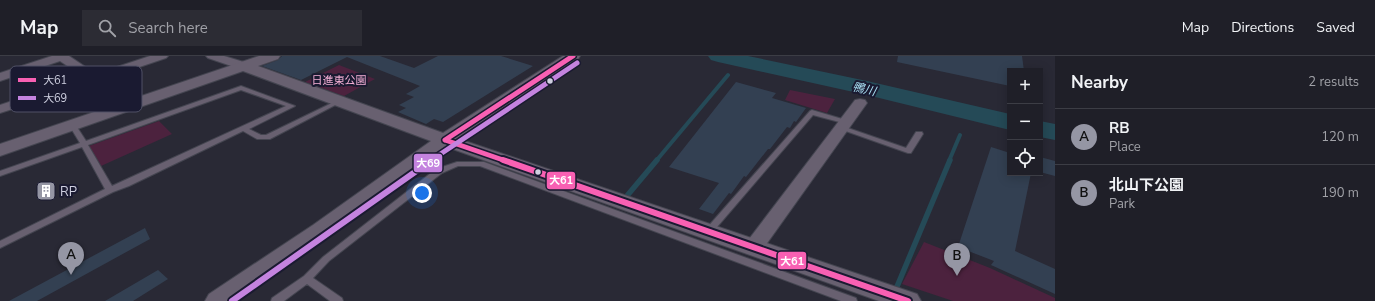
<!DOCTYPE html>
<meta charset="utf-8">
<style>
body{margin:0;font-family:"Nunito Sans","Noto Sans JP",sans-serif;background:#2c2c34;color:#f1f3f6}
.controls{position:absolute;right:12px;top:12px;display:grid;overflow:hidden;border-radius:0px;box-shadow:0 2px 10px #0003}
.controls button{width:36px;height:36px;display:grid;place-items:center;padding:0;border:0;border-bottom:1px solid #3c3d45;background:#1f1f28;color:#f1f3f6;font:20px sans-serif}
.you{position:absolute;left:422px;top:137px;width:14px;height:14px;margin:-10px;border:3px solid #fff;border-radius:50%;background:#1a73e8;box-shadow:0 0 0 6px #1a73e833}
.badge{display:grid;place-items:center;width:26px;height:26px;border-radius:50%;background:#9596a4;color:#111;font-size:13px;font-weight:700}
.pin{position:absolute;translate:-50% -33px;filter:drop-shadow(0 1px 2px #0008)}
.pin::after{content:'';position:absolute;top:21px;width:14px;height:12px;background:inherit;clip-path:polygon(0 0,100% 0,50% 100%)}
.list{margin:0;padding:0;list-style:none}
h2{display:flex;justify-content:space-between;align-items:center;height:52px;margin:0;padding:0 16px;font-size:17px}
h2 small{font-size:13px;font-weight:400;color:#a1a2a8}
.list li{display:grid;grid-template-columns:26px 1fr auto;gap:12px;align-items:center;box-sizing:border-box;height:56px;padding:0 16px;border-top:1px solid #3c3d45}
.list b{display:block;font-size:15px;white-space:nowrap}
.list p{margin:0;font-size:13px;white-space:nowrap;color:#a1a2a8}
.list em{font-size:13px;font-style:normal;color:#a1a2a8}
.icon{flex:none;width:22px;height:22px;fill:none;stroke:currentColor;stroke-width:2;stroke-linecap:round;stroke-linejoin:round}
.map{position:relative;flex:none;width:1055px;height:245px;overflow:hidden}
header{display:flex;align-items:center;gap:24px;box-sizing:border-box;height:56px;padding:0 20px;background:#1f1f28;border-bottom:1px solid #3c3d45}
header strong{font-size:19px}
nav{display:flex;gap:22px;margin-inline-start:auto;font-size:14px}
.search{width:280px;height:36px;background:#2c2c34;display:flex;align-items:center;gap:10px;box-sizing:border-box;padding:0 14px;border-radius:0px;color:#a1a2a8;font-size:15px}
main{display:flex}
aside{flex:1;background:#1f1f28}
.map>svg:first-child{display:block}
.green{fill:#4c223e}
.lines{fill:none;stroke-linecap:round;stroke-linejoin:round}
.stream-far1{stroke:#254a57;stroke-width:4}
.stream{stroke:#254a57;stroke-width:5.5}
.river{fill:#254a57;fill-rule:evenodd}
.building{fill:#334052}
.service-casing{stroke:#444550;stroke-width:2}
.minor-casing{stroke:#444550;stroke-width:2}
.tertiary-casing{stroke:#444550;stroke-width:2}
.service{fill:#686070;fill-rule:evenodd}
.minor{fill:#686070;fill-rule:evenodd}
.tertiary{fill:#686070;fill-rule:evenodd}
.bus-1-far1-casing{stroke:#1a1a31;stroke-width:8}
.bus-1-casing{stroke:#1a1a31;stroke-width:10}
.bus-2-far1-casing{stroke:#1a1a31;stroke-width:8}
.bus-2-casing{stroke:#1a1a31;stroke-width:10}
.bus-1-far1{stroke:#f860b3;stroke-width:5}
.bus-1{stroke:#f860b3;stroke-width:6}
.bus-2-far1{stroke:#c483df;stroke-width:5}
.bus-2{stroke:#c483df;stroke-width:6}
.bus-dot{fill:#cfd0e0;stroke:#1a1a31;stroke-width:1.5}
.labels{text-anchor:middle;stroke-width:4;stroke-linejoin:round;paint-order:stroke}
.far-park-label{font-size:11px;fill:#f5b0d6;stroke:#1a1a31}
.far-water-label{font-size:12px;font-style:italic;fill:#a7def1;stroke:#1a1a31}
.poi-label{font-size:13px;fill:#cfd0e0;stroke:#1a1a31;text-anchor:start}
.key{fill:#1a1a31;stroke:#505166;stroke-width:1}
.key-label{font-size:11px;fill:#cfd0e0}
.line-badge{stroke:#1a1a31;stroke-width:1.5}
.badge-label{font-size:11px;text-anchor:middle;font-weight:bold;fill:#fff}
</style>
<header>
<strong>Map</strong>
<div class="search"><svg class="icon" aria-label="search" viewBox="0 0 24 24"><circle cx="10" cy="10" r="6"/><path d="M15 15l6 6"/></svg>Search here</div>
<nav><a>Map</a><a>Directions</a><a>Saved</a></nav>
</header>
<main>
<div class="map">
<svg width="1055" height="245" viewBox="0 0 1055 245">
<rect width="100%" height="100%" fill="#292935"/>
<path class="green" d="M339,9L375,23L344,40L305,26Z
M790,34L835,43L827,57L785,44Z
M159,65L172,78L101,110L89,90Z
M924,186L990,212L1055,242V245H953L902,228Z"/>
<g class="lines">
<path class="stream-far1" d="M656,105L728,19
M949,105L960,79"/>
<path class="stream" d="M626,141L657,104
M896,233L950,104"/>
<path class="river" d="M708,0H748L867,25L1010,58V74L867,39L718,6L711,4Z
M1040,65L1055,68V84L1040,81Z"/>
</g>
<path class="building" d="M282,0H380L414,12L438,0H501L533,10L443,66L434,63L426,68L398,56L406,52L399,49L414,41L406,38L420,30L347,1L301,24L262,10L278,4Z
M898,0H1022L1024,15H1010V30L897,6Z
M736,26L776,37L772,42L806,52L796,66L794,65L790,72L787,71L770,93H768L746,121L744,120L731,138L729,137L713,158L699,153L719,127L669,111Z
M991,91L1010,97V117H1031L1015,195L1055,213V238L991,209L994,205L958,191Z
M1040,101L1055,105V120L1040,116Z
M145,172L150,183L37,245H9Z
M158,214L168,223L133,245H105Z"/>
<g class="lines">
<g class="service-casing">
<path id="service" d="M241,30L295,50L249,73L261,79H266L336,45L338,44L341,46L270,83H257L243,75L129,130L113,136L0,192V185L105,133L82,91L0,120V115L80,87L69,69L71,68H75L86,85ZM241,34L286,50L112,130L88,89Z
M812,54L849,65L850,66L847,68L813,59L711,178H705L704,176L705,174L810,55Z
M842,70L906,92L916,76H922L923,78L911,97H908L840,73L838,72Z
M457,106H484L856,242L857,245H841L480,110H458L442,117L329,205L313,222L342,242L343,245H330L307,228L284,245H271L272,242L304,220L323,201L436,113Z"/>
</g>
<g class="minor-casing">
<path id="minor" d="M52,0H69L96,18L150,0H168L166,2L104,23L138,45L140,48L138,51H128L93,27L0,57V49L84,21L60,5L0,25V17Z
M206,0H224L247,7L249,10L247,13L243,14L208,2Z
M860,43L865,44L867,47L760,197L753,198L746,197L744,192L746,187L855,44Z"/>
</g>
<g class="tertiary-casing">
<path id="tertiary" d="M259,0H280L278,3L258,10L443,77L563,0H580L578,3L459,83L917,238L921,245H879L447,91L329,179L237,245H205L209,238L313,169L431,85L243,15L0,100V88Z"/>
</g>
<use href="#service" class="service"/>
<use href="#minor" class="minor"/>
<use href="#tertiary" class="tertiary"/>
<g class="bus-1-far1-casing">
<path id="bus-1-far1" d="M445,84L506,105
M445,84L573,0"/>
</g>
<g class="bus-1-casing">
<path id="bus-1" d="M503,104L908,245"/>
</g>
<g class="bus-2-far1-casing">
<path id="bus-2-far1" d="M430,105L577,7"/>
</g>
<g class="bus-2-casing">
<path id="bus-2" d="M232,245L432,104"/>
</g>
<use href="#bus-1-far1" class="bus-1-far1"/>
<use href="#bus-1" class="bus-1"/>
<use href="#bus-2-far1" class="bus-2-far1"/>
<use href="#bus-2" class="bus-2"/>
</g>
<defs>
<g id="building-square" transform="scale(1)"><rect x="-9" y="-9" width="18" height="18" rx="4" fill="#9596a4" stroke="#1a1a31"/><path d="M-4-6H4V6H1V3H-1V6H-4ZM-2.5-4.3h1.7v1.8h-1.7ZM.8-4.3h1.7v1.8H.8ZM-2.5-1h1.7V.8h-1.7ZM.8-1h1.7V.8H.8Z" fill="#fff"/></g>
</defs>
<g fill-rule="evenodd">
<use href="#building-square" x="46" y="135"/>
</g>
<g class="bus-dot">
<circle cx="550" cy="25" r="3.5"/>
<circle cx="538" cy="116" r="3.5"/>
</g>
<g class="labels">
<g class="far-park-label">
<text x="339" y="28">日進東公園</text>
</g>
<g class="far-water-label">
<text transform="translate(864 33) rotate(13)" y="4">鴨川</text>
</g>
<g class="poi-label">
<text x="60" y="140">RP</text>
</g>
</g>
<rect x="10" y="10" width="132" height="46" rx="6" class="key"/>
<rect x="18" y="22" width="18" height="4" fill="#f860b3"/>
<rect x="18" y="40" width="18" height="4" fill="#c483df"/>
<g class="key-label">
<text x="43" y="28">大61</text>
<text x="43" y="46">大69</text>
</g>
<g class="line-badge">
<rect x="413" y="97" width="30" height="20" rx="4" fill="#c483df"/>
<rect x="546" y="115" width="30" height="19" rx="4" fill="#f860b3"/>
<rect x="777" y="195" width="30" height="19" rx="4" fill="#f860b3"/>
</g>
<g class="badge-label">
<text x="428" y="111">大69</text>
<text x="561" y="128">大61</text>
<text x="792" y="209">大61</text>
</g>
</svg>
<div class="controls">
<button>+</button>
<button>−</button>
<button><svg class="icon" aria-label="locate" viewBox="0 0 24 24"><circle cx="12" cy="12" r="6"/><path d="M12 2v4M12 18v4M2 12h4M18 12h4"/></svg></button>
</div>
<div class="you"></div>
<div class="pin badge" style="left:71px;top:219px">A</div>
<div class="pin badge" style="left:957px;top:220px">B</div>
</div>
<aside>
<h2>Nearby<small>2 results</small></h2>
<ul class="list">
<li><span class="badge">A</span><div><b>RB</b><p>Place</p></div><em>120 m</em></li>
<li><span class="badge">B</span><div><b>北山下公園</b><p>Park</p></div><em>190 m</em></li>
</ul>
</aside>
</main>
